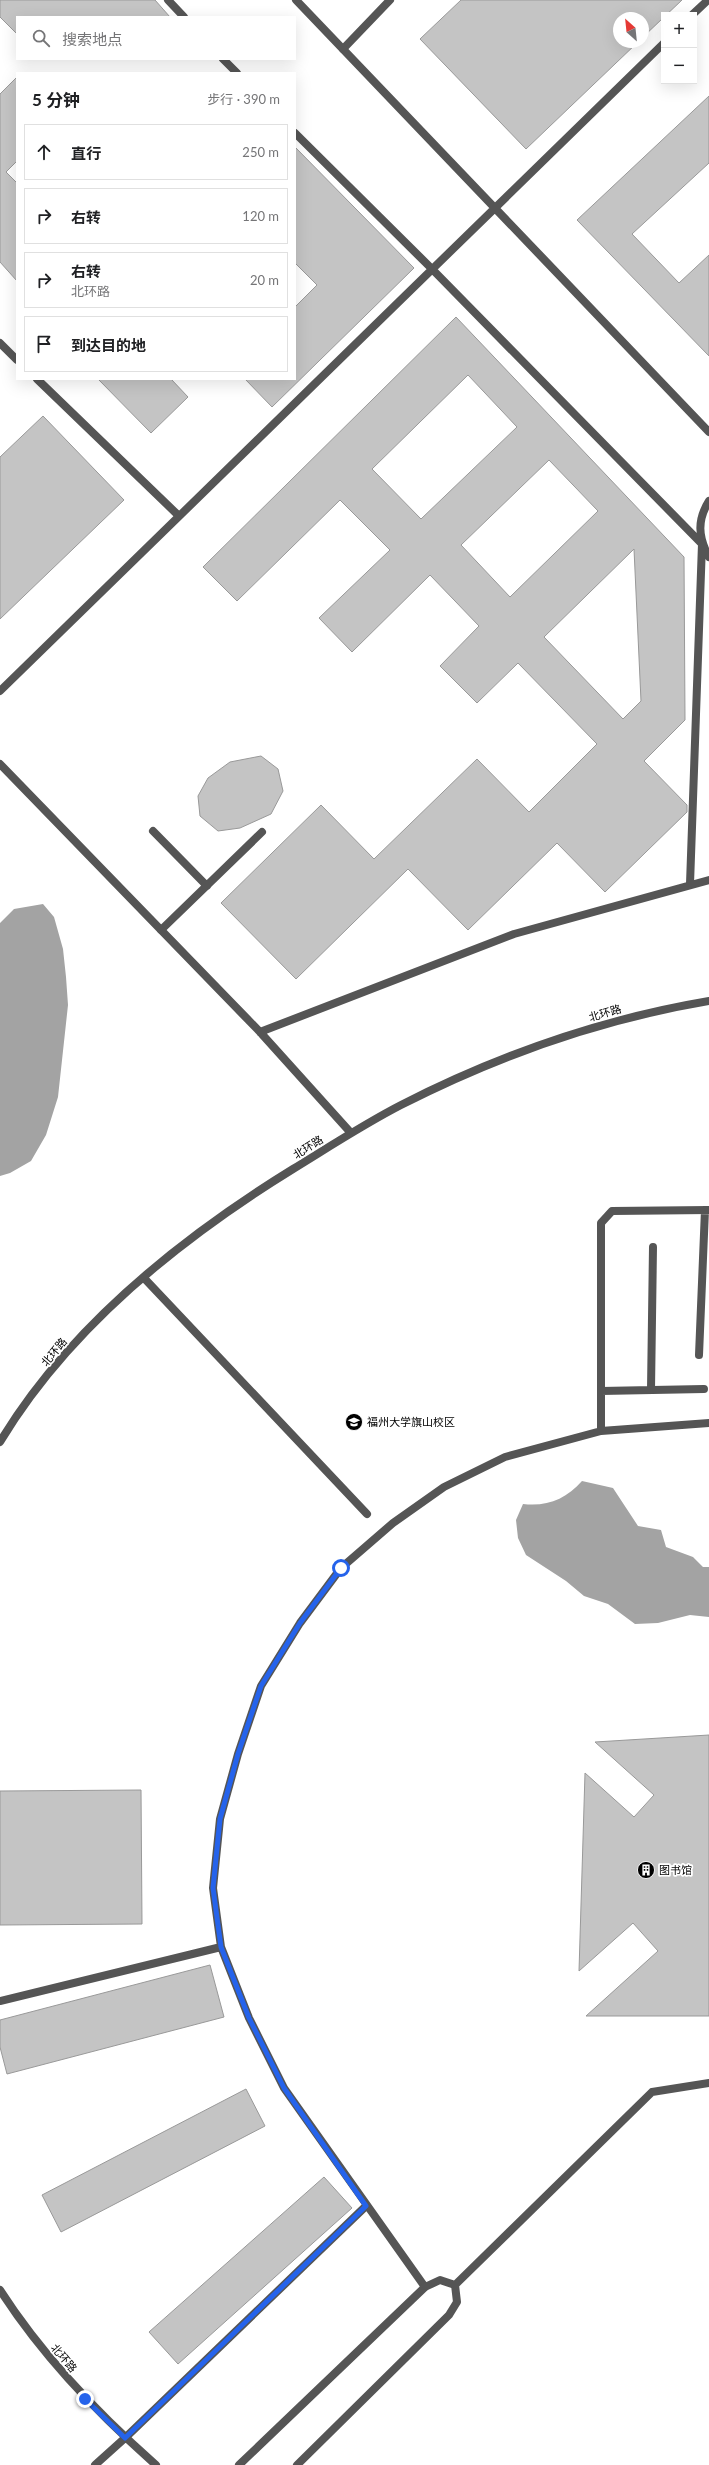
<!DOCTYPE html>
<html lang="zh">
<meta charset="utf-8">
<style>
body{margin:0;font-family:Lato,"Noto Sans SC",sans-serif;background:#f6f6f6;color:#202124}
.controls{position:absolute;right:12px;top:12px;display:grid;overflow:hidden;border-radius:0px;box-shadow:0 4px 16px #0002}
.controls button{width:36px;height:36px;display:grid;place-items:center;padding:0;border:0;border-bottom:1px solid #e0e0e0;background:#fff;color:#202124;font:20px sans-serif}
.compass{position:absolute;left:613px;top:12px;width:36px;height:36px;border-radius:50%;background:#fff;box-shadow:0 4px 16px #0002;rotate:333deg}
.stop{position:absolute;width:12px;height:12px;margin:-9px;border:3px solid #2563eb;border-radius:50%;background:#fff}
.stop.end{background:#2563eb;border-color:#fff;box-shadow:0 1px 4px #0008}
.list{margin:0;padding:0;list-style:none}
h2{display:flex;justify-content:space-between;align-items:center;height:52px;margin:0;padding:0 16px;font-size:17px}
h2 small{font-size:13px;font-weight:400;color:#757577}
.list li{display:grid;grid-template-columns:26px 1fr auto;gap:12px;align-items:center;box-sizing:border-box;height:56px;margin:0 8px 8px;padding:0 8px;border:1px solid #e0e0e0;border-radius:0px}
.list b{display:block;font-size:15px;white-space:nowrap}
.list p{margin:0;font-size:13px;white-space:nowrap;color:#757577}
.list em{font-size:13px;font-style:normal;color:#757577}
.icon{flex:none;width:22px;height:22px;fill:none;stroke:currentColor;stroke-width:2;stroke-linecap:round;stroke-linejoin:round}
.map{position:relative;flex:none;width:709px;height:2465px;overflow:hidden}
.search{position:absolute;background:#fff;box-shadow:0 4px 16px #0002;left:16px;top:16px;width:280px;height:44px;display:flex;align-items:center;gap:10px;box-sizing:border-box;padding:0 14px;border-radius:0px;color:#757577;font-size:15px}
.panel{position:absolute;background:#fff;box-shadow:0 4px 16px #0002;left:16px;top:72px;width:280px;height:308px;border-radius:0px}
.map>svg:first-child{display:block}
.water{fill:#a3a3a3}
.building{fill:#c4c4c4;stroke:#999;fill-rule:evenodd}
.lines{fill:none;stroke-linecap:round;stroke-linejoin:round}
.service{stroke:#555;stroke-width:8}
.minor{stroke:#555;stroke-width:8}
.route{stroke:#2563eb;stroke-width:5}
.labels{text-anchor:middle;stroke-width:3.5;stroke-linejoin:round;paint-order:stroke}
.street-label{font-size:11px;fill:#000;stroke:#fff}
.poi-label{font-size:11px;fill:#000;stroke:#fff;text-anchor:start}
</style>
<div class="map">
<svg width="709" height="2465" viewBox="0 0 709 2465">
<rect width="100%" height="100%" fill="#fff"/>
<path class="water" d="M43,904L54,917L63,949L66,977L68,1005L58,1097L46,1135L31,1161L10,1173L0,1176V923L14,909Z
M582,1481L613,1488L638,1526L661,1530L666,1547L693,1557L703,1567H709V1617L690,1615L658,1623L635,1624L608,1604L584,1596L566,1581L526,1555L518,1538L516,1520L523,1504C547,1507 566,1499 582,1481Z"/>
<path class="building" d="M0,0H155L170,17H17V34L0,17Z
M461,0H682L643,37V18H619V42H638L526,149L420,39Z
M17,77V161L6,172L17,183V281L0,262V94Z
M709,96V163L632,234L679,283L709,255V356L577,220Z
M295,147L414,268L272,407L245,379H295V307L317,285L295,263Z
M456,317L684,557L685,720L644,761L687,805V812L605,892L557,843L468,930L408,869L296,979L221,903L321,805L374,859L477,759L529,812L597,744L518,663L477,703L440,666L479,626L430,575L352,652L319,618L390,550L340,500L237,601L203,567ZM468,375L517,427L421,519L372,469ZM549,460L598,511L510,597L461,545ZM634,549L641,701L623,719L544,637Z
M98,379H171L188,397L151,433Z
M43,416L124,500L0,619V457Z
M261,756L278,769L283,791L271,814L240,828L218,831L200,816L198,796L208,778L230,762Z
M709,1735V2016H586L658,1951L633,1923L579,1971L585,1773L634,1817L654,1795L595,1742Z
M141,1790L142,1924L0,1925V1791Z
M210,1965L224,2017L7,2074L0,2047V2020Z
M246,2089L265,2126L61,2232L42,2195Z
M324,2177L352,2208L178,2364L149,2332Z"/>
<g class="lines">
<path class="service" d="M343,49L390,0
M153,831L207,886
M161,930L262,832
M144,1278L367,1514
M699,1355L705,1210
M651,1390L653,1247
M601,1391L704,1389
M601,1431V1223L612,1211L709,1210
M0,2001L221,1947
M425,2287L284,2088L249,2018L221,1947L213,1888L220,1819L238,1754L261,1686L300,1623L341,1568L393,1523L444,1487L505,1457L601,1431L709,1423
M125,2438L366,2206"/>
<path class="minor" d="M168,0L184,17
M296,0L709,432
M692,15L708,0
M223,59L237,73
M295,133L432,269L702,544L690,884
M0,343L17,360
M37,379L179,516
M709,501C697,520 698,537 709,557
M0,691L664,43
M0,764L260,1032L351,1133
M260,1032L514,934L709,880
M0,1442C69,1327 181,1238 293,1169C329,1147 364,1124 401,1105C497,1056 602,1019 709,1001
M455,2285L652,2092L709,2083
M0,2290C43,2357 97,2413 156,2465
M95,2465L125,2438
M239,2465L425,2287L440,2280L455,2285
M297,2465L449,2315L457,2302L455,2285"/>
</g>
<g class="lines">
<path class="route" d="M85,2399L125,2438L366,2206L284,2088L249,2018L221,1947L213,1888L220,1819L238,1754L261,1686L300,1623L341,1568"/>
</g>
<defs>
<g id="university-disc" transform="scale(0.9)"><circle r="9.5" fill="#000" stroke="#fff"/><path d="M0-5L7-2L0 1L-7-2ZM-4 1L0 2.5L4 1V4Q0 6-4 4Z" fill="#fff"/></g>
<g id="building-disc" transform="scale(0.9)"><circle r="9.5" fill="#000" stroke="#fff"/><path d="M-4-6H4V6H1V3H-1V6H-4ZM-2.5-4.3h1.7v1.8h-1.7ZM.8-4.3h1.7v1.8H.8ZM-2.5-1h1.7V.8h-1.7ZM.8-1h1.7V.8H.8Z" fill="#fff"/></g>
</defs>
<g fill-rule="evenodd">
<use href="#university-disc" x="354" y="1422"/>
<use href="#building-disc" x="646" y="1870"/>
</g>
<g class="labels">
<g class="street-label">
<text transform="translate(605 1013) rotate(-16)" y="4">北环路</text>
<text transform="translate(308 1147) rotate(-32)" y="4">北环路</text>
<text transform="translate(54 1352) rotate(-50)" y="4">北环路</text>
<text transform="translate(64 2358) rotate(50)" y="4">北环路</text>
</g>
<g class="poi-label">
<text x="367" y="1426">福州大学旗山校区</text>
<text x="659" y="1874">图书馆</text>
</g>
</g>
</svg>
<div class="controls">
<button>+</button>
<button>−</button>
</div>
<svg class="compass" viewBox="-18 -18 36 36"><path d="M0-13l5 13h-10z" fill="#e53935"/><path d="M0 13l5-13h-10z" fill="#757577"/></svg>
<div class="stop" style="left:341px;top:1568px"></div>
<div class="stop end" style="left:85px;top:2399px"></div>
<div class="search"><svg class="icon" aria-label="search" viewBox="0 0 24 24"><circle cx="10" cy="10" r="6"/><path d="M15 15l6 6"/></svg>搜索地点</div>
<section class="panel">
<h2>5 分钟<small>步行 · 390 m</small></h2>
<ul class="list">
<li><svg class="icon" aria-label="ahead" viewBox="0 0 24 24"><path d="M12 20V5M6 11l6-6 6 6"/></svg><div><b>直行</b></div><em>250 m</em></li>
<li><svg class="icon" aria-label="right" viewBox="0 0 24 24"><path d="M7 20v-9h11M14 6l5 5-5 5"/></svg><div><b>右转</b></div><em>120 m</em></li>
<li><svg class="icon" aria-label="right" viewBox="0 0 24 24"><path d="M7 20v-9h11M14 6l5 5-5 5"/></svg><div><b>右转</b><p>北环路</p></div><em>20 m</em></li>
<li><svg class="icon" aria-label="arrive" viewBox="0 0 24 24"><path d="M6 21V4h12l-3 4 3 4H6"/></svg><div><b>到达目的地</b></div></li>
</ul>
</section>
</div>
